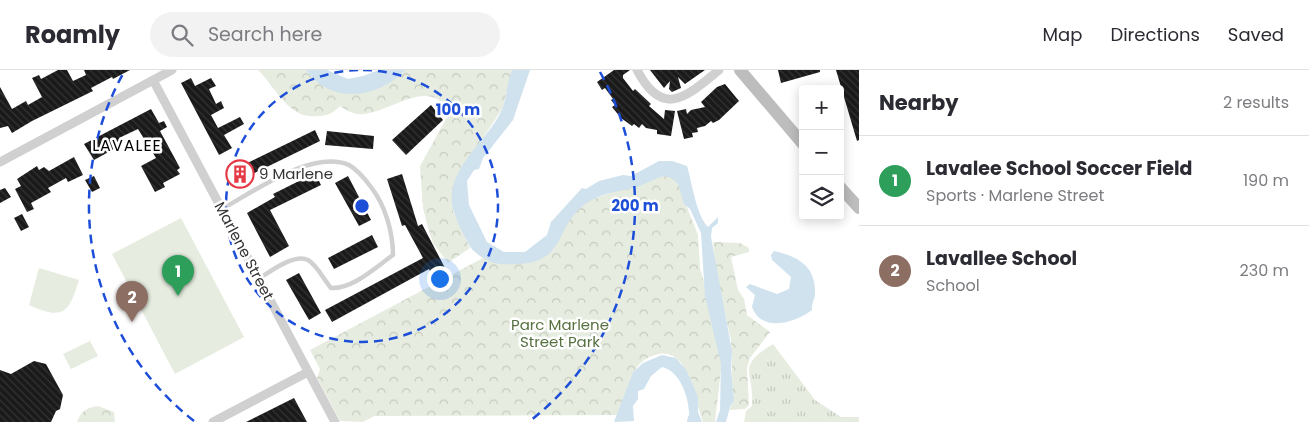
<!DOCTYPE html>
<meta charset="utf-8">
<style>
body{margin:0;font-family:Poppins,sans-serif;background:#f2f2f3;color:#2b2b33}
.controls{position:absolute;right:15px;top:15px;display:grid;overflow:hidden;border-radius:5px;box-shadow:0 2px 12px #0003}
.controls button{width:45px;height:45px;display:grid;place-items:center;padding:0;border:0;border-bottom:1px solid #e1e1e2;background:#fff;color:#2b2b33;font:25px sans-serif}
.you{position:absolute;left:439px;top:208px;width:18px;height:18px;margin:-12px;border:4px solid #fff;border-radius:50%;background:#1a73e8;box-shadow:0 0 0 8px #1a73e833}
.badge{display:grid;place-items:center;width:32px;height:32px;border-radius:50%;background:#e63946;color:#fff;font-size:16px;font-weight:700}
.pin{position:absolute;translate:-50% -41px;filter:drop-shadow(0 1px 2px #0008)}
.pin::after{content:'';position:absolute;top:26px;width:18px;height:15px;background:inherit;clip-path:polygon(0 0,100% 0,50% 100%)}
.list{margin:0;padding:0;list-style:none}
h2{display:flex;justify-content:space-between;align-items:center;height:65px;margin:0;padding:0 20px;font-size:21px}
h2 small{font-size:16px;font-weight:400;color:#7c7c81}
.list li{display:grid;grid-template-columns:32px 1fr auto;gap:15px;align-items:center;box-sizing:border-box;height:90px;padding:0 20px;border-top:1px solid #e1e1e2}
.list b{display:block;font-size:19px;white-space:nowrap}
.list p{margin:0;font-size:16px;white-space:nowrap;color:#7c7c81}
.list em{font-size:16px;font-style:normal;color:#7c7c81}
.icon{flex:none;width:28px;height:28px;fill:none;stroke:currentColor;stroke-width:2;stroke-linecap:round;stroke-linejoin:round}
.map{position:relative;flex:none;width:859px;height:352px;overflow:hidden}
header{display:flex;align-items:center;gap:30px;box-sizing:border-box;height:70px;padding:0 25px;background:#fff;border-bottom:1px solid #e1e1e2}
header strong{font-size:24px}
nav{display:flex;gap:28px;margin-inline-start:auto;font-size:18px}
.search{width:350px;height:45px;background:#f2f2f3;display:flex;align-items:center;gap:12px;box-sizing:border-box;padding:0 18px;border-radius:28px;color:#7c7c81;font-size:19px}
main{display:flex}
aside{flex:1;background:#fff}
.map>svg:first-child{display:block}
.grass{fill:url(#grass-tufts)}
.forest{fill:url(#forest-crowns)}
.pitch{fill:#e6ecdf}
.water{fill:#cfe2ee}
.building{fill:url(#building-back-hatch)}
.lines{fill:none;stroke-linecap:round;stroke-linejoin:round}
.lane{stroke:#d0d0d0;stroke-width:4.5}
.street{stroke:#d0d0d0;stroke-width:9}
.secondary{stroke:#bdbdbd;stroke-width:12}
.ring{fill:none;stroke:#1d4ed8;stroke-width:2.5;stroke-dasharray:9 6}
.labels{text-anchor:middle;stroke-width:5;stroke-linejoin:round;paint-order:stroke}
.poi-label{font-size:15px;fill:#333;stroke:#fff;text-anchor:start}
.street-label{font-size:15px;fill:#333;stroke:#fff}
.park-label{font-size:15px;fill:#56703f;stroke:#fff}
.neighbourhood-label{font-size:16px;letter-spacing:1px;fill:#000;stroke:#fff}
.centre{fill:#1d4ed8;stroke:#fff;stroke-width:2.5}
.ring-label{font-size:15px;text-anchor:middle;font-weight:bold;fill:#1d4ed8;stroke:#fff;stroke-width:5;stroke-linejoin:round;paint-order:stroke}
</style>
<header>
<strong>Roamly</strong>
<div class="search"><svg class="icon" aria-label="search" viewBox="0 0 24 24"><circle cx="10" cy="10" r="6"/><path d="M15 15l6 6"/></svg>Search here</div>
<nav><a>Map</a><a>Directions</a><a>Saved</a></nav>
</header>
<main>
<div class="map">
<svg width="859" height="352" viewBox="0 0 859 352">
<defs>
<pattern id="grass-tufts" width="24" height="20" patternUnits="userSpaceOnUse" patternTransform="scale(1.25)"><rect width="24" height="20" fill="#e6ecdf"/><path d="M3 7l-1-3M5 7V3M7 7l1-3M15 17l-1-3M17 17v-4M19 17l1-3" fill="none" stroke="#c6cbc0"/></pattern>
<pattern id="forest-crowns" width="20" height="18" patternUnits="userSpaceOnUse" patternTransform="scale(1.25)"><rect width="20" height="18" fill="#e6ecdf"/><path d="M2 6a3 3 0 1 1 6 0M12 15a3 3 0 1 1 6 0" fill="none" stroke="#c6cbc0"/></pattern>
<pattern id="building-back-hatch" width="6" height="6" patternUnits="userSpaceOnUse" patternTransform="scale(1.25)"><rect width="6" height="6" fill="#1a1a1a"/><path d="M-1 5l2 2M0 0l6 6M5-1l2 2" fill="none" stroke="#333"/></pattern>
</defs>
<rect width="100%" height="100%" fill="#fff"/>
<path class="grass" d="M773,274L815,330L841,347H859V352H744L746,341L752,336C755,300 734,298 773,274Z"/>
<path class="forest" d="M258,0H306C331,35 378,27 405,0H512L503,38L470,87L453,141L470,178L448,193L433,173L428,158L423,138L420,96L446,49L448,41C428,4 386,47 357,44C351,43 345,39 340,36C332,44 327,46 316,46C288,49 276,17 258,0Z
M673,101L698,165L700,198L712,241L722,291L715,352H703C696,334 696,314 684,297C678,288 671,282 659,284C630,289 626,320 622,345L374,346L363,352L340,351L317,308L320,299L310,280L485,187L534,188L579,134Z
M713,172L740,173L749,178V182L731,187L738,220L744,229L747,245L770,262L750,288L747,298L749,335L745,339L729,340L733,333L731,270L717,210Z
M98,336L114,342L115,352H77C81,341 86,338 98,336Z"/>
<path class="pitch" d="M181,148L244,267L175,304L112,184Z
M39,198L79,210C69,242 64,251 29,235Z
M90,271L98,286L71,299L63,284Z"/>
<path class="water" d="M306,0H327L348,9L363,6L379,0H405C378,29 330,35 306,0Z
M512,0H530L513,50L483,88L479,99L474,100L467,111L469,135L487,172L504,182H525L547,165L551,152L582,118L586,119L599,111L623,105L631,106L659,91H672L687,96C692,112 696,145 708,157L718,147V153L712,158L711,167L732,281L731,298L734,331L730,337L726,352H716L720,340L721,294L705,226L701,163L690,139L684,134L678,114L672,108C668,107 665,106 661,107C654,109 647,113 640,116C624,121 605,122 590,131C549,156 573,198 502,194C490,194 473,184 468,173C463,163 457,153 454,142C441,102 487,72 502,40C507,28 507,12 512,0Z
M774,181C796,186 815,195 815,221C816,228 811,233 812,240C796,252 762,264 752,237L755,225L746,217L750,214L777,224L789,219L791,207L772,190L771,185Z
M662,285L676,288L687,301L698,327V342L702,352H687C687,348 690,345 689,342C688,326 680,301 662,297L651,306L644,319L638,321V329L633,336L634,351L614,352L633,302L643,293Z"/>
<path class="building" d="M58,0H67L73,11L86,5L84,0H130L113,9L112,7L91,18L93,21L32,51L12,63L8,56L0,58V17L12,39L26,31L28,35L42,27L32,8L39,5L41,9Z
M614,0H630L623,5V8L633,21L635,19L651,34L649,36L664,49L665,40L675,41L671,66L657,64V60L646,58L642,54L639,58L634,54L632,56L621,48L612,37L615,35L611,30L613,29L605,18L602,20L597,12Z
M650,0H705L685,14L678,7L681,18L672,22L669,19L670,11L664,18Z
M778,0H820V2L781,13Z
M836,0H859V70L857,71Z
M191,8L195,16L211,8L216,16L209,19L216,34L221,31L224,38L211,45L218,58L240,47L244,54L224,65L232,78L219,85L181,13Z
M725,14L739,31L719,50L713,53L711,51L705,56L697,58L698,62L692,63L693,67L684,69L677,41L686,39L687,44L691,40L705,37L701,32L717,17Z
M431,35L443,50L406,85L392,70Z
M151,39L159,53L164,51L167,57L160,61L180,98L177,100L180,104L163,113L165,117L155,122L141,96L156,88L138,59L119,68L123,74L94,90L84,74Z
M315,60L320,71L232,114L227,103Z
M327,61L374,66L373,79L325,75Z
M74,87L83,105L68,112L66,108L48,118L51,122L31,133L34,139L27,142L15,119L21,116L17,109L37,96L39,100L44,97L49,101Z
M315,103L321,115L270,140L289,176L270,187L247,143L275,127L273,124Z
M402,104L418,156L422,154L445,198L432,205L429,199L332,252L325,240L423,188L405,155L402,156L387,109Z
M94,106L100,118L92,122L85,110Z
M348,106L371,150L359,156L335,113Z
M5,118L11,127L0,133V120Z
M22,144L29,157L21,161L14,148Z
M372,165L378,177L334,199L328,188Z
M299,203L321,243L309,250L286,210Z
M34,291L46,294L63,325L60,339L56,341L51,352H0V300L11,304Z
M294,328L307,352H246Z"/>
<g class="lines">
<path class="lane" d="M222,139C253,122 312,79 349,95C358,100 365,109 371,117C385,135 393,162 393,185C376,197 353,219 331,218C324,210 317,195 308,190C294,183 270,202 258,209"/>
<path class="street" d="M637,0C663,50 687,26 719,0
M153,10L335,352
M0,92L172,0
M213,352L308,302"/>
<path class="secondary" d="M740,0L803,74
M840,117L859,138"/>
</g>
<g class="ring">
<path d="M363 0A136 136 0 1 1 361 0"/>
<path d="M194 351A273 273 0 0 1 124 2M600 2A273 273 0 0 1 530 351"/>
</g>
<defs>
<g id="building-ring" transform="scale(1.4375)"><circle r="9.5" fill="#fff" stroke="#e63946" stroke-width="1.5"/><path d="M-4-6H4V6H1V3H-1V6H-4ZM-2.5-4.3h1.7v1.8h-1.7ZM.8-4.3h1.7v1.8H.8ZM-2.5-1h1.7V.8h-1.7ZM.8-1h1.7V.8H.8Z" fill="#e63946"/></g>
</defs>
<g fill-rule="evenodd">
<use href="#building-ring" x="240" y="104"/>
</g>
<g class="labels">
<g class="poi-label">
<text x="259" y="109">9 Marlene</text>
</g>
<g class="street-label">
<text transform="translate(244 181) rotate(62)" y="5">Marlene Street</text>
</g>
<g class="park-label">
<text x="560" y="260">Parc Marlene<tspan x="560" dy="17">Street Park</tspan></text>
</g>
<g class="neighbourhood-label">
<text x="127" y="81">LAVALEE</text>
</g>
</g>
<circle cx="362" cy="136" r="8" class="centre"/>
<g class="ring-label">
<text x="458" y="45">100 m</text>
<text x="635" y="141">200 m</text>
</g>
</svg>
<div class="controls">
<button>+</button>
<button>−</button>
<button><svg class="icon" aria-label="layers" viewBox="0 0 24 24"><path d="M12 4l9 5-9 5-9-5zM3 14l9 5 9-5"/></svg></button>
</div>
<div class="you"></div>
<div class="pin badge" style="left:178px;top:226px;background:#2e9e5b">1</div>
<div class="pin badge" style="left:132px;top:252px;background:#8d6e63">2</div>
</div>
<aside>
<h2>Nearby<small>2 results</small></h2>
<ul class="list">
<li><span class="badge" style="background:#2e9e5b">1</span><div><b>Lavalee School Soccer Field</b><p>Sports · Marlene Street</p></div><em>190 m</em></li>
<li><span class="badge" style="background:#8d6e63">2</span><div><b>Lavallee School</b><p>School</p></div><em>230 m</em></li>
</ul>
</aside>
</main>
